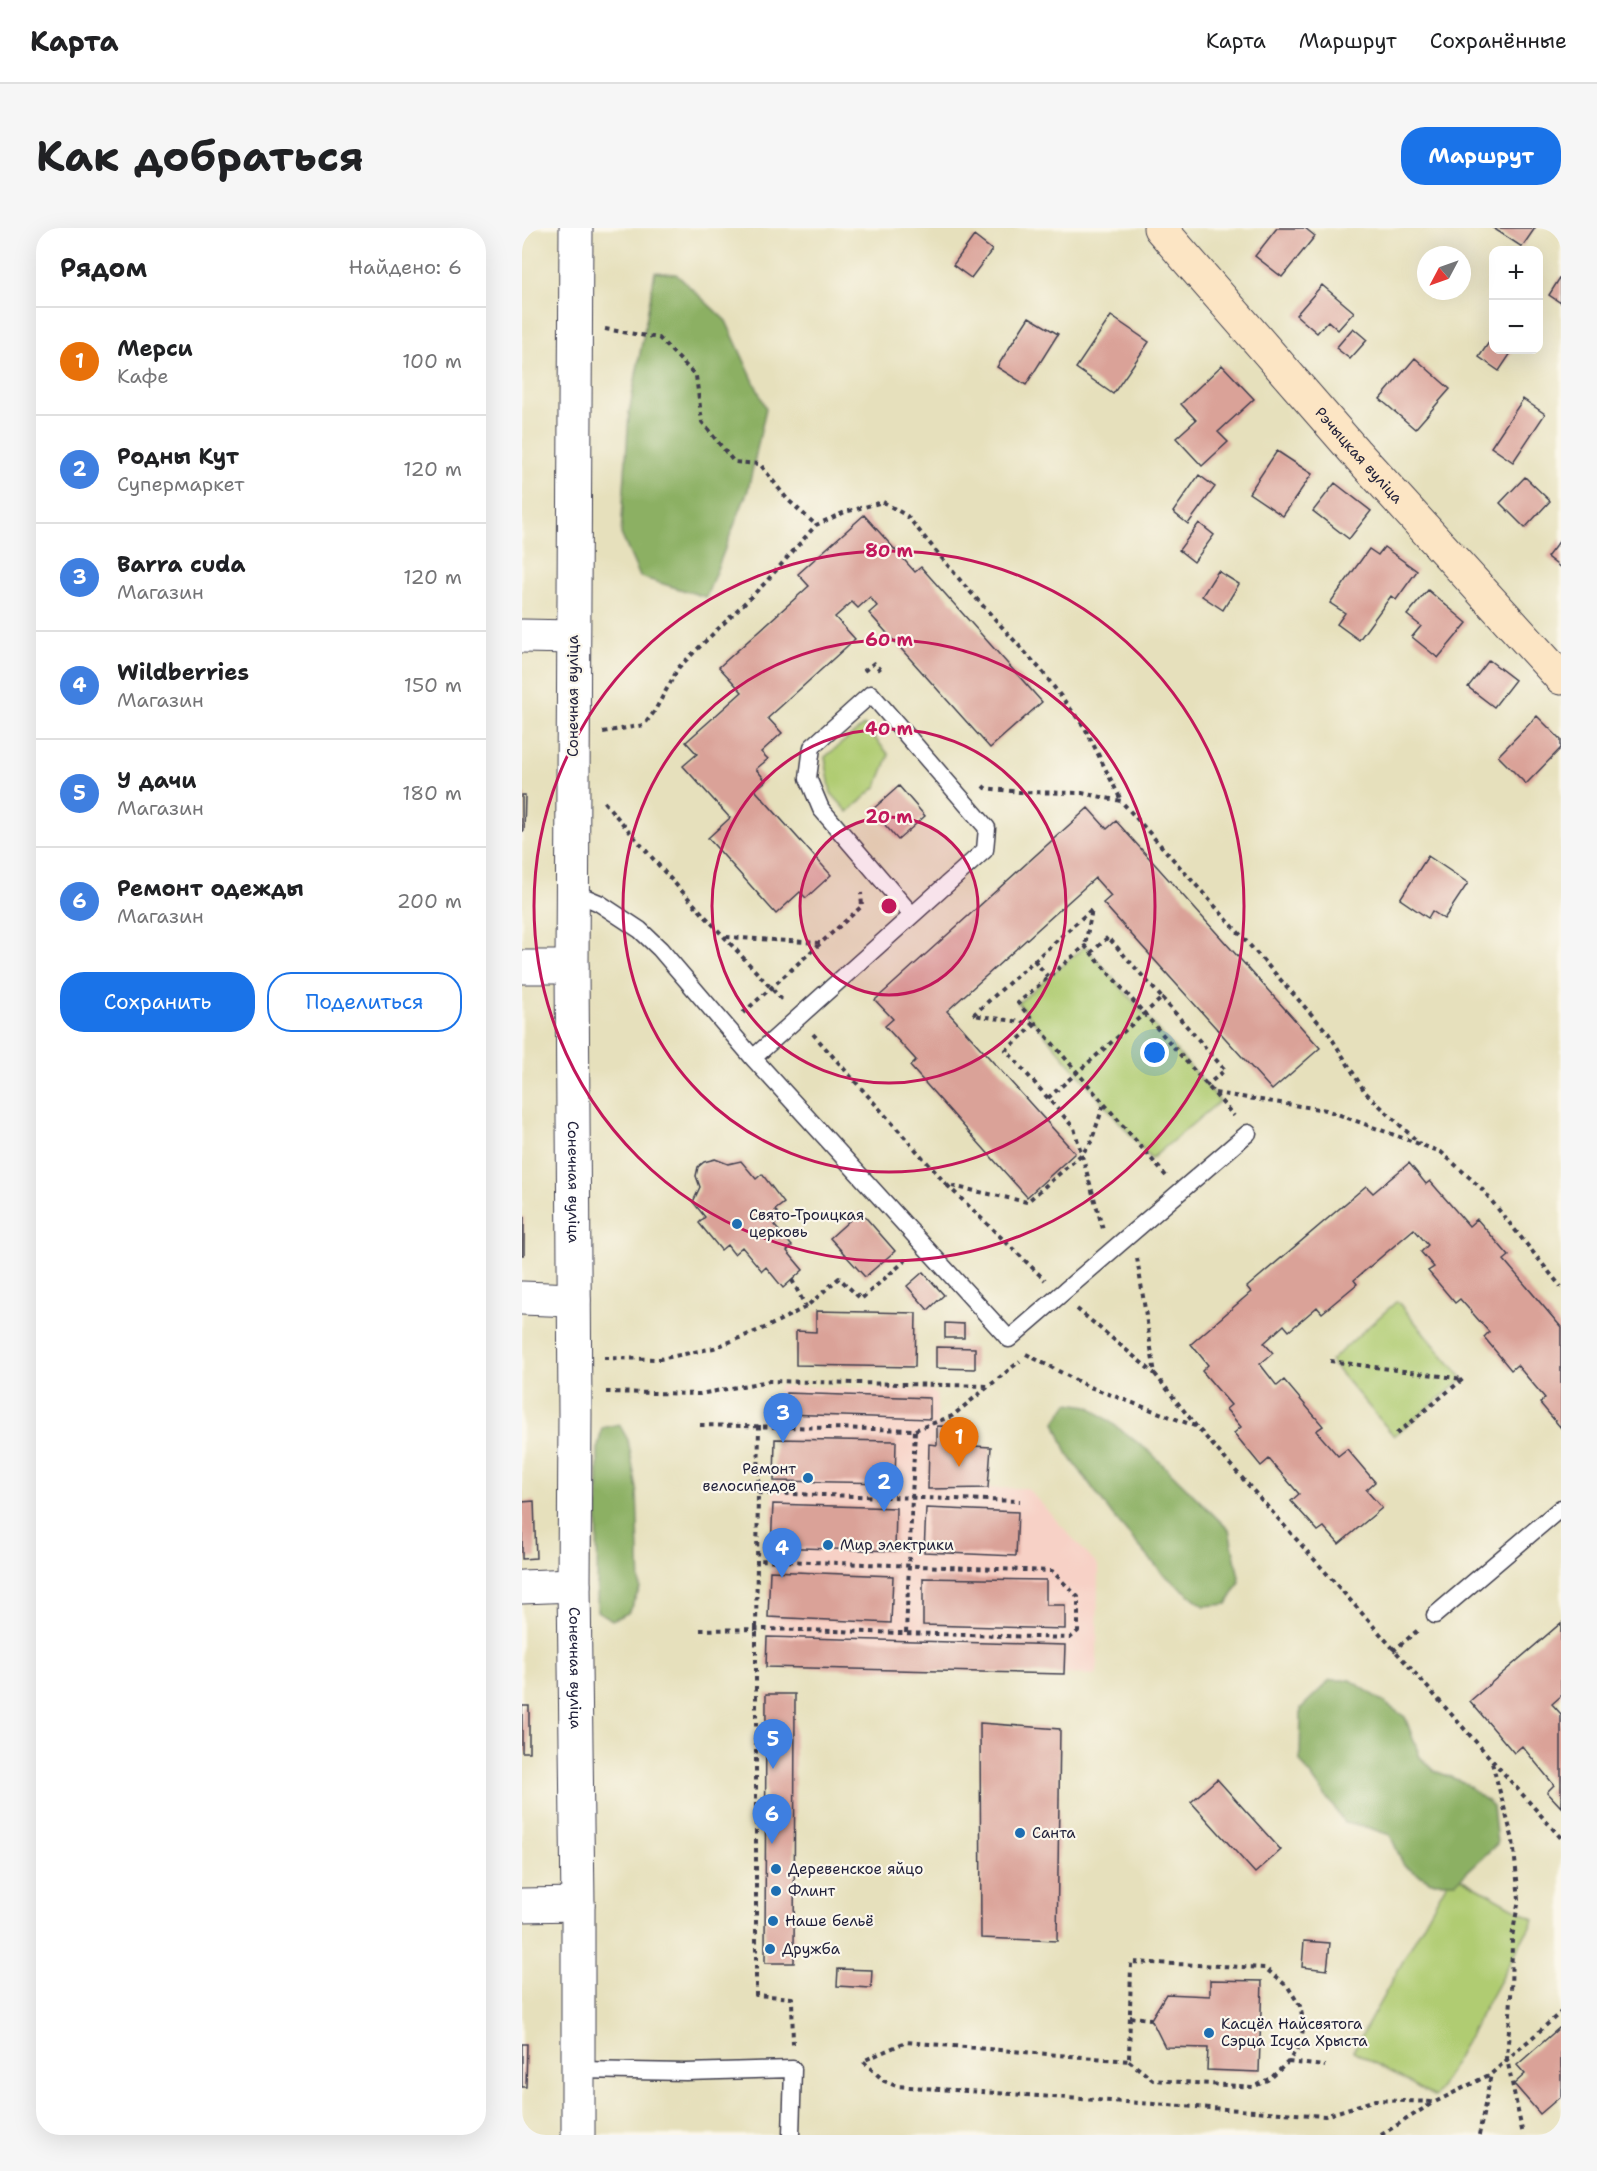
<!DOCTYPE html>
<html lang="ru">
<meta charset="utf-8">
<style>
body{margin:0;font-family:"Shantell Sans",sans-serif;background:#f6f6f6;color:#202124}
.controls{position:absolute;right:18px;top:18px;display:grid;overflow:hidden;border-radius:12px;box-shadow:0 6px 24px #0002}
.controls button{width:54px;height:54px;display:grid;place-items:center;padding:0;border:0;border-bottom:2px solid #e0e0e0;background:#fff;color:#202124;font:30px sans-serif}
.compass{position:absolute;left:895px;top:18px;width:54px;height:54px;border-radius:50%;background:#fff;box-shadow:0 6px 24px #0002;rotate:229deg}
.you{position:absolute;left:633px;top:825px;width:21px;height:21px;margin:-15px;border:4px solid #fff;border-radius:50%;background:#1a73e8;box-shadow:0 0 0 9px #1a73e833}
.badge{display:grid;place-items:center;width:39px;height:39px;border-radius:50%;background:#1a73e8;color:#fff;font-size:20px;font-weight:700}
.pin{position:absolute;translate:-50% -50px;filter:drop-shadow(0 2px 3px #0008)}
.pin::after{content:'';position:absolute;top:32px;width:21px;height:18px;background:inherit;clip-path:polygon(0 0,100% 0,50% 100%)}
.list{margin:0;padding:0;list-style:none}
h2{display:flex;justify-content:space-between;align-items:center;height:78px;margin:0;padding:0 24px;font-size:26px}
h2 small{font-size:20px;font-weight:400;color:#757577}
.list li{display:grid;grid-template-columns:39px 1fr auto;gap:18px;align-items:center;box-sizing:border-box;height:108px;padding:0 24px;border-top:2px solid #e0e0e0}
.list b{display:block;font-size:22px;white-space:nowrap}
.list p{margin:0;font-size:20px;white-space:nowrap;color:#757577}
.list em{font-size:20px;font-style:normal;color:#757577}
.actions{display:flex;gap:12px;padding:18px 24px}
.actions a{flex:1;padding:14px 0;border:2px solid #1a73e8;border-radius:24px;text-align:center;font-size:21px;color:#1a73e8}
.actions .main{background:#1a73e8;color:#fff}
.map{position:relative;flex:none;width:1039px;height:1907px;overflow:hidden;border-radius:24px}
header{display:flex;align-items:center;gap:36px;box-sizing:border-box;height:84px;padding:0 30px;background:#fff;border-bottom:2px solid #e0e0e0}
header strong{font-size:28px}
nav{display:flex;gap:33px;margin-inline-start:auto;font-size:21px}
.intro{display:flex;align-items:center;justify-content:space-between;box-sizing:border-box;height:144px;padding:0 36px}
h1{margin:0;font-size:42px}
.button{padding:15px 27px;border-radius:24px;background:#1a73e8;color:#fff;font-size:21px;font-weight:700}
main{display:flex;gap:36px;padding:0 36px}
aside{flex:1;background:#fff;border-radius:24px;box-shadow:0 6px 24px #0002}
.map>svg:first-child{display:block}
.built{fill:#f7d1c6}
.green{fill:#b0cc72;stroke:#697756;stroke-width:1.5}
.forest{fill:#8cb064;stroke:#576950;stroke-width:1.5}
.building{fill:#daa298}
.lines{fill:none;stroke-linecap:round;stroke-linejoin:round}
.lane-casing{stroke:#3f3e4e;stroke-width:19}
.street-casing{stroke:#3f3e4e;stroke-width:35}
.secondary-casing{stroke:#3f3e4e;stroke-width:35}
.path{stroke:#3f3e4e;stroke-width:4;stroke-dasharray:4.5 4.5;stroke-linecap:butt}
.lane{stroke:#fff;stroke-width:16}
.street{stroke:#fff;stroke-width:33}
.secondary{stroke:#fce5c4;stroke-width:33}
.ring{fill:none;stroke:#c2185b;stroke-width:3}
.poi-dot{fill:#1f6fb2;stroke:#fbf7ec;stroke-width:2}
.labels{text-anchor:middle;stroke-width:4.5;stroke-linejoin:round;paint-order:stroke}
.street-label{font-size:15px;fill:#22223b;stroke:#fbf7ec}
.poi-label{font-size:15px;fill:#22223b;stroke:#fbf7ec;text-anchor:start}
.centre{fill:#c2185b;stroke:#fbf7ec;stroke-width:3}
.ring-label{font-size:18px;text-anchor:middle;font-weight:bold;fill:#c2185b;stroke:#fbf7ec;stroke-width:4.5;stroke-linejoin:round;paint-order:stroke}
</style>
<header>
<strong>Карта</strong>
<nav><a>Карта</a><a>Маршрут</a><a>Сохранённые</a></nav>
</header>
<div class="intro"><h1>Как добраться</h1><a class="button">Маршрут</a></div>
<main>
<aside>
<h2>Рядом<small>Найдено: 6</small></h2>
<ul class="list">
<li><span class="badge" style="background:#e8710a">1</span><div><b>Мерси</b><p>Кафе</p></div><em>100 m</em></li>
<li><span class="badge" style="background:#3f7fe0">2</span><div><b>Родны Кут</b><p>Супермаркет</p></div><em>120 m</em></li>
<li><span class="badge" style="background:#3f7fe0">3</span><div><b>Barra cuda</b><p>Магазин</p></div><em>120 m</em></li>
<li><span class="badge" style="background:#3f7fe0">4</span><div><b>Wildberries</b><p>Магазин</p></div><em>150 m</em></li>
<li><span class="badge" style="background:#3f7fe0">5</span><div><b>У дачи</b><p>Магазин</p></div><em>180 m</em></li>
<li><span class="badge" style="background:#3f7fe0">6</span><div><b>Ремонт одежды</b><p>Магазин</p></div><em>200 m</em></li>
</ul>
<div class="actions"><a class="main">Сохранить</a><a>Поделиться</a></div>
</aside>
<div class="map">
<svg width="1039" height="1907" viewBox="0 0 1039 1907">
<rect width="100%" height="100%" fill="#fbf7ec"/>
<filter id="ink" filterUnits="userSpaceOnUse"><feTurbulence type="fractalNoise" baseFrequency=".0167" numOctaves="2"/><feDisplacementMap in="SourceGraphic" scale="12" xChannelSelector="R" yChannelSelector="G"/><feConvolveMatrix kernelMatrix="1 2 1 2 8 2 1 2 1" color-interpolation-filters="sRGB"/></filter>
<filter id="wash" filterUnits="userSpaceOnUse"><feTurbulence type="fractalNoise" baseFrequency=".008" numOctaves="4" result="noise"/><feDisplacementMap in="SourceGraphic" scale="24" xChannelSelector="R" yChannelSelector="G"/><feGaussianBlur stdDeviation="1.35" result="paint"/><feColorMatrix in="noise" values="0 0 0 0 0 0 0 0 0 0 0 0 0 0 0 0 0 1.4 0 .05"/><feComposite in="paint" operator="in"/></filter>
<g filter="url(#wash)">
<rect width="100%" height="100%" fill="#e6e0bc"/>
<path class="built" d="M256,1158L410,1162L415,1168V1217H407L406,1261L505,1260L576,1338L575,1447L244,1439Z"/>
<path class="green" d="M342,497L367,527L355,558L326,584L309,565L303,529Z
M563,718L698,873L629,931L496,775Z
M875,1073L941,1151L872,1208L808,1133Z
M930,1645L1012,1691L913,1869L831,1823Z"/>
<path class="forest" d="M133,44L154,46L204,93L244,180L226,262L184,369L118,349L99,306L107,185Z
M546,1175L567,1178L628,1224L707,1302L718,1354L705,1376L682,1378L641,1346L591,1288L545,1225L533,1194Z
M97,1196L106,1212L115,1261L118,1361L106,1385L90,1392L75,1383L76,1219L80,1200Z
M808,1452H829L883,1489L898,1529L913,1543L941,1554L971,1578L975,1616L934,1654H909L882,1638L868,1607L844,1599L823,1595L778,1533L779,1480Z"/>
<g id="blocks">
<path class="building" d="M755,0H783L793,8L760,49L733,28Z
M971,0H1013L1000,19Z
M452,8L470,22L449,50L431,37Z
M1039,48V75L1027,67Z
M800,57L832,84L816,102L806,93L795,105L774,87Z
M589,88L627,114L591,166L554,140Z
M507,89L536,106L504,157L475,139Z
M831,100L845,112L828,131L814,120Z
M972,107V122H991L977,143L957,129Z
M893,130L928,161L893,201L858,171Z
M700,137L732,171L696,204L706,214L680,238L654,210L674,192L659,176Z
M1001,171L1023,186L991,234L969,219Z
M755,223L790,246L761,288L727,265Z
M677,247L693,259L666,296L651,284Z
M1003,249L1028,273L1003,300L978,275Z
M813,255L849,283L827,311L791,283Z
M342,287L393,344L399,339L520,474L468,520L347,385L355,378L348,369L336,380L330,374L313,389L333,411L246,490L260,505L239,524L246,531L234,541L244,553L233,562L309,647L284,670L278,664L254,686L186,610L208,590L161,538L175,526L164,514L220,464L197,439L287,358L276,346Z
M677,295L692,307L672,334L657,322Z
M1039,311V340L1025,329Z
M862,319L895,343L874,372L869,368L837,412L815,396L823,385L808,375L847,321L856,327Z
M696,343L717,356L701,382L680,368Z
M906,362L945,395L916,430L890,409L899,398L885,387Z
M967,432L993,452L972,479L946,459Z
M1015,488L1039,512V520L1004,556L976,528Z
M377,558L403,588L376,612L350,582Z
M0,567H3L2,603H0Z
M566,580L585,601L594,593L798,820L750,862L581,675L589,668L573,650L425,783L553,925L505,969L388,838L394,832L363,798L371,791L353,772Z
M906,628L946,655L922,691L910,683L906,690L878,671Z
M193,931L206,936L219,933L234,951L240,946L262,975L253,982L260,990L252,997L270,1018L265,1023L281,1042L261,1060L244,1039L240,1043L220,1019L212,1026L205,1017L199,1022L177,995L183,989L171,974L178,959L174,948L176,939L182,934Z
M887,935L904,956L908,953L947,998L955,991L987,1028L982,1032L1039,1099V1200L1018,1175L1023,1170L995,1137L989,1142L962,1109L967,1104L953,1088L938,1071L933,1075L906,1043L912,1039L899,1024L906,1017L892,1001L832,1052L835,1056L800,1085L795,1079L767,1103L762,1097L742,1115L751,1125L738,1136L755,1158L762,1152L801,1198L794,1203L816,1228L825,1221L853,1254L844,1262L860,1280L817,1316L802,1299L796,1303L769,1273L777,1266L747,1231L739,1238L712,1205L719,1199L704,1181L709,1177L680,1143L686,1137L669,1116L729,1064L725,1059L844,958L851,965Z
M338,983L373,1023L343,1049L308,1010Z
M0,989H2V1027H0Z
M401,1044L422,1067L406,1082L385,1058Z
M294,1083L394,1085L393,1139L274,1137V1103L294,1104Z
M423,1095L442,1096V1110H423Z
M414,1119L453,1120V1141L414,1140Z
M264,1165L408,1170V1191L263,1186Z
M415,1198L450,1199L451,1218L469,1219L466,1260L406,1261L407,1216L415,1217Z
M253,1211L374,1213L373,1255L252,1253Z
M12,1273L14,1330L0,1331V1274Z
M251,1276L374,1280L373,1323L249,1319Z
M404,1280L496,1284L494,1328L402,1324Z
M248,1343L371,1348L369,1395L246,1389Z
M401,1350L524,1352V1377H543V1401L401,1397Z
M1039,1395V1468L1030,1476L1039,1486V1579L1025,1564L1032,1557L1000,1518L992,1525L948,1473Z
M245,1409L543,1417L542,1446L244,1439Z
M244,1466H273L272,1735H243Z
M0,1478H7V1524H0Z
M458,1495L538,1501L535,1713L459,1710Z
M695,1551L759,1622L733,1645L669,1574Z
M782,1713L808,1715L805,1742L780,1739Z
M316,1741L350,1742L349,1760L315,1758Z
M688,1752L740,1753L737,1844L685,1842L686,1820L643,1819L629,1791L644,1766L688,1768Z
M1037,1800L1039,1802V1868L1018,1886L992,1856L1003,1846L995,1837Z
M0,1816H5L4,1859H0Z"/>
</g>
</g>
<g filter="url(#ink)">
<use href="#blocks" fill-opacity="0" stroke="#3f3e4e" stroke-width="1.5"/>
<g class="lines">
<g class="lane-casing">
<path id="lane" d="M51,664L77,675L118,702L138,721L231,830L487,1111L726,905
M231,830L463,622L465,600L349,466L290,519L286,550L299,581L390,687
M913,1387L1039,1280
M56,1842L164,1844L271,1841L269,1907"/>
</g>
<g class="street-casing">
<g id="street">
<path id="s1" d="M54,0L50,739L53,1185L52,1357L56,1676V1907"/>
<path d="M0,408L51,409"/>
<path d="M0,739H50"/>
<path d="M0,1070L52,1072"/>
<path d="M0,1359L52,1357"/>
<path d="M0,1677L56,1676"/>
</g>
</g>
<g class="secondary-casing">
<g id="secondary">
<path id="s2" d="M638,0L833,224L1039,450"/>
</g>
</g>
<path class="path" d="M83,101L137,110L174,148L180,194L212,234L238,236L265,271L294,297
M342,443L352,435L360,444
M81,504L122,497L132,484L157,439L242,356L294,297L323,284L361,274L385,288L443,358L519,442L563,500L599,572
M461,558L463,560L497,564L560,565L599,573L807,806L843,864L898,916
M82,574L146,648L262,774
M204,709L298,715
M512,732L526,749
M640,770L703,842L684,858
M221,785L340,678L339,665
M513,796L451,787L570,681L563,718
M514,796L484,822L552,900L581,1001
M291,806L425,957L505,974L560,926L569,914L582,876
M693,865L804,882L919,924L959,960L1039,1059
M526,870L640,770L586,709L569,725
M644,948L496,775L563,718L712,888
M425,957L523,1052
M615,1030L633,1146L674,1198L1039,1610
M270,1052L284,1079
M555,1081L633,1146
M504,1126L565,1158L673,1198
M82,1130L138,1131L192,1120L245,1099L284,1079L317,1050L339,1071L384,1032
M808,1133L941,1151L872,1208
M84,1164L178,1166L247,1153L467,1158
M178,1197L393,1202L384,1405
M237,1197L234,1401V1767L270,1770L271,1818
M393,1202L430,1188L498,1133
M236,1265L498,1273
M178,1402L245,1401L548,1410L556,1403V1369L530,1343L235,1332
M871,1423L896,1402
M970,1535L991,1612L997,1671L990,1709L989,1771L985,1831L1001,1907
M608,1789L629,1791
M607,1833L631,1852L731,1859L749,1850L766,1834L778,1817L782,1796L778,1778L766,1759L743,1740L609,1734L607,1833L384,1814L341,1833L362,1853L374,1858L803,1888L853,1872L913,1874L969,1846
M766,1834L803,1838
M859,1907L912,1874
M957,1907L969,1846L1039,1784"/>
<use href="#lane" class="lane"/>
<use href="#street" class="street"/>
<use href="#secondary" class="secondary"/>
</g>
</g>
<circle cx="367" cy="678" r="89" fill="#c2185b" fill-opacity=".12"/>
<g class="ring">
<circle cx="367" cy="678" r="89"/>
<circle cx="367" cy="678" r="177"/>
<circle cx="367" cy="678" r="266"/>
<circle cx="367" cy="678" r="355"/>
</g>
<g class="poi-dot">
<circle cx="215" cy="996" r="6"/>
<circle cx="286" cy="1250" r="6"/>
<circle cx="306" cy="1317" r="6"/>
<circle cx="498" cy="1605" r="6"/>
<circle cx="254" cy="1641" r="6"/>
<circle cx="254" cy="1663" r="6"/>
<circle cx="251" cy="1693" r="6"/>
<circle cx="248" cy="1721" r="6"/>
<circle cx="687" cy="1805" r="6"/>
</g>
<g class="labels">
<g class="street-label">
<text dy="5" stroke="none"><textPath href="#s2" startOffset="302">Рэчыцкая вуліца</textPath></text>
<text transform="translate(51 468) rotate(-90)" y="5">Сонечная вуліца</text>
<text dy="5" stroke="none"><textPath href="#s1" startOffset="954">Сонечная вуліца</textPath></text>
<text dy="5" stroke="none"><textPath href="#s1" startOffset="1440">Сонечная вуліца</textPath></text>
</g>
<g class="poi-label">
<text x="227" y="992">Свято-Троицкая<tspan x="227" dy="17">церковь</tspan></text>
<text x="274" y="1246" text-anchor="end">Ремонт<tspan x="274" dy="17">велосипедов</tspan></text>
<text x="318" y="1322">Мир электрики</text>
<text x="510" y="1610">Санта</text>
<text x="266" y="1646">Деревенское яйцо</text>
<text x="266" y="1668">Флинт</text>
<text x="263" y="1698">Наше бельё</text>
<text x="260" y="1726">Дружба</text>
<text x="699" y="1801">Касцёл Найсвятога<tspan x="699" dy="17">Сэрца Ісуса Хрыста</tspan></text>
</g>
</g>
<circle cx="367" cy="678" r="9" class="centre"/>
<g class="ring-label">
<text x="367" y="329">80 m</text>
<text x="367" y="418">60 m</text>
<text x="367" y="507">40 m</text>
<text x="367" y="595">20 m</text>
</g>
</svg>
<div class="controls">
<button>+</button>
<button>−</button>
</div>
<svg class="compass" viewBox="-18 -18 36 36"><path d="M0-13l5 13h-10z" fill="#e53935"/><path d="M0 13l5-13h-10z" fill="#757577"/></svg>
<div class="you"></div>
<div class="pin badge" style="left:437px;top:1239px;background:#e8710a">1</div>
<div class="pin badge" style="left:362px;top:1284px;background:#3f7fe0">2</div>
<div class="pin badge" style="left:261px;top:1215px;background:#3f7fe0">3</div>
<div class="pin badge" style="left:260px;top:1350px;background:#3f7fe0">4</div>
<div class="pin badge" style="left:251px;top:1541px;background:#3f7fe0">5</div>
<div class="pin badge" style="left:250px;top:1616px;background:#3f7fe0">6</div>
</div>
</main>
